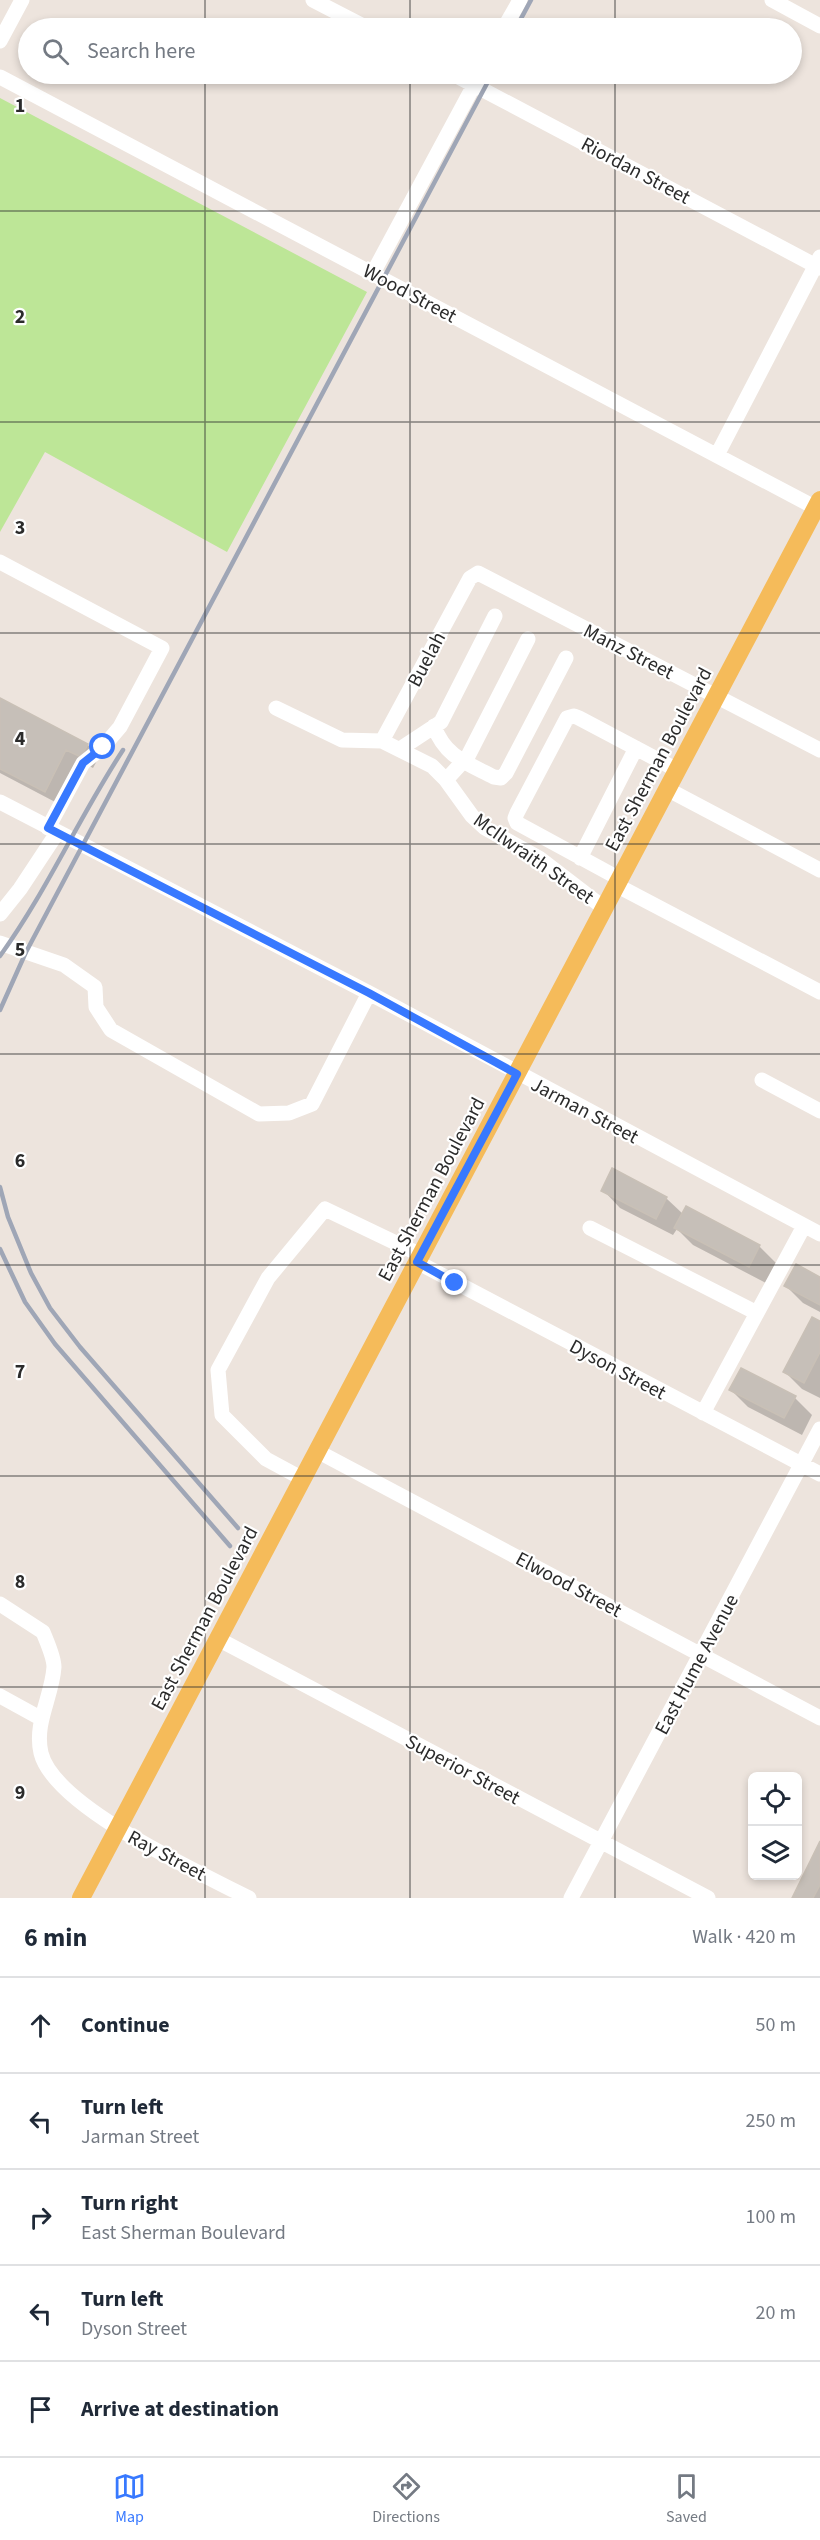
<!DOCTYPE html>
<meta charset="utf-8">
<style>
body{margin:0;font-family:"Source Sans 3",sans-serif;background:#f2f2f3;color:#1f2937}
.controls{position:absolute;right:18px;bottom:18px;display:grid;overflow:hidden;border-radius:9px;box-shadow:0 3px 9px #0003}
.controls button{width:54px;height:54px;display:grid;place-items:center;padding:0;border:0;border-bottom:2px solid #e0e1e3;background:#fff;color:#1f2937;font:30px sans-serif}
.stop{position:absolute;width:18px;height:18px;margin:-14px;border:4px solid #3879ff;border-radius:50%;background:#fff}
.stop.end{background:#3879ff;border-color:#fff;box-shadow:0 2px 6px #0008}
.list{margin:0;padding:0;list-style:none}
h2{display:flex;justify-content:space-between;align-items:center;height:78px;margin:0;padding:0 24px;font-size:26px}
h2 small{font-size:20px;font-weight:400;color:#747a83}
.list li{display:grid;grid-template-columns:39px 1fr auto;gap:18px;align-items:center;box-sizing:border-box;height:96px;padding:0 24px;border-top:2px solid #e0e1e3}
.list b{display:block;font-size:22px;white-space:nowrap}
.list p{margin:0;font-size:20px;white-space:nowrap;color:#747a83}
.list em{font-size:20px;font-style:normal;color:#747a83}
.icon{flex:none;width:33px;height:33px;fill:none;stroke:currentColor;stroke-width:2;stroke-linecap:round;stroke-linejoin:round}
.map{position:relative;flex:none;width:820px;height:1898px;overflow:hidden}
.search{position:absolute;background:#fff;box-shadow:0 3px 9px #0003;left:18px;right:18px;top:18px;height:66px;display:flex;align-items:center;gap:15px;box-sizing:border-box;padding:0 21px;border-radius:33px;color:#747a83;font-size:22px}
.sheet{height:558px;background:#fff}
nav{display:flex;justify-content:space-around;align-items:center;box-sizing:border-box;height:84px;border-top:2px solid #e0e1e3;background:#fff;font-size:16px;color:#747a83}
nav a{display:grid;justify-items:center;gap:3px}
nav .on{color:#3879ff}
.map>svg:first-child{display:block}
.green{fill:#bde697}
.shadow{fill:#0003}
.building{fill:#c6bfb8;stroke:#c9c0b6;stroke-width:1.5}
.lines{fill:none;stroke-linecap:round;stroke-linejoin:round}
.minor{stroke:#fff;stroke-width:15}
.major{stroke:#f5bb5a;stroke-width:18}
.rail{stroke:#9fa6b6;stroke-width:4.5}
.route{stroke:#3879ff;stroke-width:8}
.grid{fill:none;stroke:#2b2b2b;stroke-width:1.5;stroke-opacity:0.55}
.labels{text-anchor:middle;stroke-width:4.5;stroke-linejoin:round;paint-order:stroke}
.street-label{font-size:20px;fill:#2b2b2b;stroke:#fff}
.grid-label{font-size:20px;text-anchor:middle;font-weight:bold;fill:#2b2b2b;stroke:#fff;stroke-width:4.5;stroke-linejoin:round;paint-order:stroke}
</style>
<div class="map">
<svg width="820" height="1898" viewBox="0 0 820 1898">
<rect width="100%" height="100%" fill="#ede4dd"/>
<path class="green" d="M0,98L367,292L227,552L45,452L0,532Z"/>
<path class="shadow" d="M0,700L88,745L99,757L93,768L78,760L57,803L0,773Z
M603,1190L666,1198L683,1214L759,1246L776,1263L766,1283L693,1245L677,1229L673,1235L620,1208Z
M820,1278V1312L803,1303L786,1286Z
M820,1323V1398L802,1389L785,1372Z
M731,1390L795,1398L812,1415L802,1435L748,1407Z
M820,1844V1898H793Z"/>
<path class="building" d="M0,698L88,744L81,757L66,750L45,792L0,769Z
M612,1168L667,1197L656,1219L601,1191Z
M686,1206L760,1245L749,1267L674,1228Z
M796,1264L820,1277V1305L784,1286Z
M812,1317L820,1321V1352L804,1383L783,1372Z
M741,1368L796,1396L784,1418L729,1390Z
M820,1841V1885L813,1898H792Z"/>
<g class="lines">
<path class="minor" d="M313,0L367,28
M772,0L820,26
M504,28L520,0
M0,41L22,0
M453,74L820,268
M0,77L820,510
M373,273L480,74
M717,455L820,257
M0,562L162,648L120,727L103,747L83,763L48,828
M276,708L342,740L382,741L432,766L446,780L472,816L485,828L539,858L604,908
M434,726C445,757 467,763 494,777L501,778L506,773L566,658
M382,741L470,578L478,573L820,750
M400,749L441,722L495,616
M446,780L468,756L528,639
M667,789L820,870
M0,802L369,993L820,1234
M580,858L636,748
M620,879L517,823L515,818L517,813L567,718L574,716L579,718L677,770
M616,885L820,992
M0,914L20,889L57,833
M0,943L64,965L95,987L96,1007L111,1030L259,1114L289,1113L312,1104L369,993
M762,1080L820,1111
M590,1228L757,1313
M417,1262L820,1474
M703,1413L804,1226
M317,1451L820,1718
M303,1479L266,1459L222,1415L218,1370L268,1278L325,1209L421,1255
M0,1604L43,1632C47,1642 54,1657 54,1667C52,1697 34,1723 41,1753C54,1807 200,1873 249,1898
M218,1639L708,1898
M0,1696L40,1718
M571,1898L820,1429"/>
<path class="major" d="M81,1898L820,500"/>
<path class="rail" d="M516,28L531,0
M0,956C47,891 79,817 123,750
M0,1010L26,952L492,74
M0,1187L8,1217L31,1273L50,1308L80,1347L238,1528
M0,1249L25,1302L55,1344L230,1546"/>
</g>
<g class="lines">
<path class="route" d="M103,747L83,763L48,828L369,993L517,1074L417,1262L455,1283"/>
</g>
<path class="grid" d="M205,0V28M410,0V28M615,0V28M205,74V1898M410,74V1898M615,74V1898M0,211H820M0,422H820M0,633H820M0,844H820M0,1054H820M0,1265H820M0,1476H820M0,1687H820"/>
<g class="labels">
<g class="street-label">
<text transform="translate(636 170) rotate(28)" y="7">Riordan Street</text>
<text transform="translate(410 293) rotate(28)" y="7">Wood Street</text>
<text transform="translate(629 651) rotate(27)" y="7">Manz Street</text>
<text transform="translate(426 659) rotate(-62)" y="7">Buelah</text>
<text transform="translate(658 759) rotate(-62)" y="7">East Sherman Boulevard</text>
<text transform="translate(534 858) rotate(35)" y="7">McIlwraith Street</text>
<text transform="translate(585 1110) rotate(28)" y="7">Jarman Street</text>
<text transform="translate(431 1189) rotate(-62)" y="7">East Sherman Boulevard</text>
<text transform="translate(618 1369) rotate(28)" y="7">Dyson Street</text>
<text transform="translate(569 1584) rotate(28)" y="7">Elwood Street</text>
<text transform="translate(204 1618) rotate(-62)" y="7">East Sherman Boulevard</text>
<text transform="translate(696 1664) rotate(-62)" y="7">East Hume Avenue</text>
<text transform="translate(463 1769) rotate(28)" y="7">Superior Street</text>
<text transform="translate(167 1855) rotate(28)" y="7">Ray Street</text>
</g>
</g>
<g class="grid-label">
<text x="20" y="112">1</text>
<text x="20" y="323">2</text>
<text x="20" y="534">3</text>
<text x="20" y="745">4</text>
<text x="20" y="956">5</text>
<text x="20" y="1167">6</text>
<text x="20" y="1378">7</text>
<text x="20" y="1588">8</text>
<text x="20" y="1799">9</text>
</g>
</svg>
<div class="controls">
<button><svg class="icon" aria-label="locate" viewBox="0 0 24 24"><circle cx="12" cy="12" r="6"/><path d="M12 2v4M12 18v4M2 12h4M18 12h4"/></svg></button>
<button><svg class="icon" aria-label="layers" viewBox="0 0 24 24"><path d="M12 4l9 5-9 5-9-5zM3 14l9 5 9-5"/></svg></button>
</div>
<div class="stop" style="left:103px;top:747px"></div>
<div class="stop end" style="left:455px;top:1283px"></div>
<div class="search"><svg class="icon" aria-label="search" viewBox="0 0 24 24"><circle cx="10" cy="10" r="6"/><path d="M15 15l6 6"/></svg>Search here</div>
</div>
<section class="sheet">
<h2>6 min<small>Walk · 420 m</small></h2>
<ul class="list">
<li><svg class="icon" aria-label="ahead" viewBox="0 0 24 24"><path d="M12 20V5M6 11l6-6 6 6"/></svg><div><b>Continue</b></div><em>50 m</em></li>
<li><svg class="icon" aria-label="left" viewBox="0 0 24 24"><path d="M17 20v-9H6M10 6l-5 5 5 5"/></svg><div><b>Turn left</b><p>Jarman Street</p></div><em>250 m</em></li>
<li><svg class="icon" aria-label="right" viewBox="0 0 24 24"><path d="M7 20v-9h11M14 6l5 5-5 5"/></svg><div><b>Turn right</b><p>East Sherman Boulevard</p></div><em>100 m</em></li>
<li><svg class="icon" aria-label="left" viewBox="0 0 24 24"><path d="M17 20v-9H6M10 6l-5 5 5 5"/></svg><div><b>Turn left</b><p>Dyson Street</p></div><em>20 m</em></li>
<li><svg class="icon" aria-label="arrive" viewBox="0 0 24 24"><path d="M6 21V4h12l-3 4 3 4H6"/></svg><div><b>Arrive at destination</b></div></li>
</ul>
</section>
<nav>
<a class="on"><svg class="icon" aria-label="map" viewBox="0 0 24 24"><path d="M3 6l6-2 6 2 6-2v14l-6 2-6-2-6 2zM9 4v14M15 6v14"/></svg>Map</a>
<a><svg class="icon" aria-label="directions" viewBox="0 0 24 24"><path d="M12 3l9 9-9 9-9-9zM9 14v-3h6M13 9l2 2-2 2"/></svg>Directions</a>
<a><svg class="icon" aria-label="saved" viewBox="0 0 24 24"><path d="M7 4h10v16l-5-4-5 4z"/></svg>Saved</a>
</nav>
